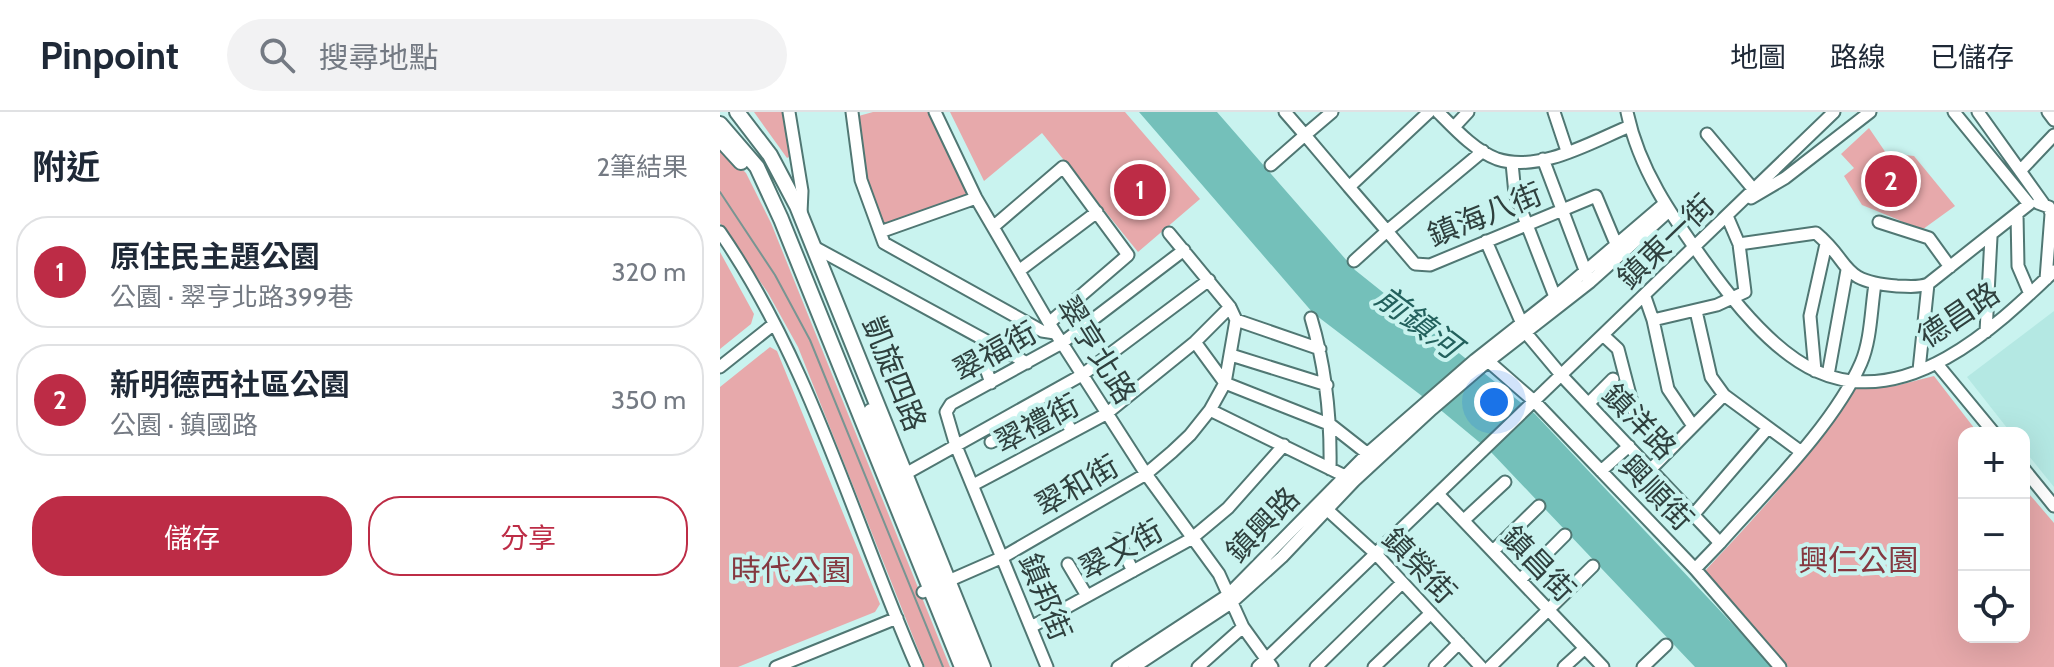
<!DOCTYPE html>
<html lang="zh-TW">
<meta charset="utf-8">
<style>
body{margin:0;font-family:Cabin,"Noto Sans TC",sans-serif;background:#f2f2f3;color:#1f2937}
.controls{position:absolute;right:24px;bottom:24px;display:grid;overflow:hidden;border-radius:16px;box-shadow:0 8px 32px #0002}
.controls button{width:72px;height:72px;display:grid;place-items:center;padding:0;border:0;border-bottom:2px solid #e0e1e3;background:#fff;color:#1f2937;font:40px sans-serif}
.you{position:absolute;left:774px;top:290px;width:28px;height:28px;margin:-20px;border:6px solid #fff;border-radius:50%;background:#1a73e8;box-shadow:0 0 0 12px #1a73e833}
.badge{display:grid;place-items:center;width:52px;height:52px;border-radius:50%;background:#bd2c46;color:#fff;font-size:26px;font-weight:700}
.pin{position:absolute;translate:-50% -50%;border:4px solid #fff;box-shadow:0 2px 8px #0006}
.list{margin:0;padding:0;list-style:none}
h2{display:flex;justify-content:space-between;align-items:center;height:104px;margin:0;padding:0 32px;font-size:34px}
h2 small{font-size:26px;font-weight:400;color:#747a83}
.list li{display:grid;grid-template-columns:52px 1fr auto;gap:24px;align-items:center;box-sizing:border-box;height:112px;margin:0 16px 16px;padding:0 16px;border:2px solid #e0e1e3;border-radius:32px}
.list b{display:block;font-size:30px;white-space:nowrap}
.list p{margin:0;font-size:26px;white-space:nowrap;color:#747a83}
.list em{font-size:26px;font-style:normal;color:#747a83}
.actions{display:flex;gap:16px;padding:24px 32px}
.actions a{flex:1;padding:18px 0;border:2px solid #bd2c46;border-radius:32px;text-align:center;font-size:28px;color:#bd2c46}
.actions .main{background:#bd2c46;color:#fff}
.icon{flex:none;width:44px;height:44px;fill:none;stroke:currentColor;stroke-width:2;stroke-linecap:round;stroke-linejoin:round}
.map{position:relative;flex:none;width:1334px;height:555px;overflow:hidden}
header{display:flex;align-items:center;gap:48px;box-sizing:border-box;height:112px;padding:0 40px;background:#fff;border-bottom:2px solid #e0e1e3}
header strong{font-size:38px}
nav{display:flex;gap:44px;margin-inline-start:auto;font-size:28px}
.search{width:560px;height:72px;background:#f2f2f3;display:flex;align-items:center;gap:20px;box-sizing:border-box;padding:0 28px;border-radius:44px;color:#747a83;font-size:30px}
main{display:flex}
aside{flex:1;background:#fff}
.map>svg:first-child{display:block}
.built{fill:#b4e8e3}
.green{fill:#e7a9ab}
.water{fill:#74c0ba}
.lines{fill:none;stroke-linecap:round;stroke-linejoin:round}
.street-casing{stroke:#507773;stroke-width:15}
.secondary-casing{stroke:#507773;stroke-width:18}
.street{stroke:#fff;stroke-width:11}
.secondary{stroke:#fff;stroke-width:14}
.tram{stroke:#789592;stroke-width:2}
.labels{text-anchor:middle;stroke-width:8;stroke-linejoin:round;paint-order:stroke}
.street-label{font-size:30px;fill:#2f403e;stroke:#c9f3ef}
.park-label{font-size:30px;fill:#853840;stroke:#c9f3ef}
.water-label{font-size:32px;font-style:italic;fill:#23615d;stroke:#c9f3ef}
</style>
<header>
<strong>Pinpoint</strong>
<div class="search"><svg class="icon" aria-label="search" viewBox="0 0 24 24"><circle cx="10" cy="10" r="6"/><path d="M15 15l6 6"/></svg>搜尋地點</div>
<nav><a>地圖</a><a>路線</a><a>已儲存</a></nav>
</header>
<main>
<aside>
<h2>附近<small>2筆結果</small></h2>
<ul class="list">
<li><span class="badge">1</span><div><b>原住民主題公園</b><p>公園 · 翠亨北路399巷</p></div><em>320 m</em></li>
<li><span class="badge">2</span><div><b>新明德西社區公園</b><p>公園 · 鎮國路</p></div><em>350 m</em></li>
</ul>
<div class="actions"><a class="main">儲存</a><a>分享</a></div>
</aside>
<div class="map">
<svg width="1334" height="555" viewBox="0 0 1334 555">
<rect width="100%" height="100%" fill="#c9f3ef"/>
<path class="built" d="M1334,199V375L1304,338V321H1291L1247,265Z"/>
<path class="green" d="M34,0H65L73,43L67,46Z
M153,0H212L251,81L163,114L144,68L135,5Z
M230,0H405L480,87L418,140L322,21L264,69Z
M1149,16L1166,41L1194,44L1235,94L1199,120L1179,108L1142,93L1124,64L1134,56L1121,42Z
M0,36L26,61L51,111L230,555H205L78,235L48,181L0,111Z
M0,140L34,202L31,212L0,237Z
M50,235L57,239L160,492L155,500L18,555H0V275Z
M1214,264L1258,321H1244V525H1304V376L1334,411V555H1068L984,460C1038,402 1093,344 1134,275L1175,274Z"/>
<path class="water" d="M419,0H497L635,158L815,302L1053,555H975L770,339L723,300L593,201Z"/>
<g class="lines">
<g class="street-casing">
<path id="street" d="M69,0L82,79L81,101
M132,0L141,68L160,120L256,86
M215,0L256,86L329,211L426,362L499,462L523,515L552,555
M612,0L585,23L629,75
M718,0C734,16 755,39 777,47C820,61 871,30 910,14
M834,0L847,39
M907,0C919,57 951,103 985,150C1012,188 1052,239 1096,259C1186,300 1275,216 1334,159
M1234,0L1309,92
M1258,0L1323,91
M1328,0L1334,8
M734,15L748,0
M987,22L1034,78
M763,39L667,119L695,152L710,153L876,84L899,139
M823,47L868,166
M792,51L795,82L837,190
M551,53L585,23L565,0
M1300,59L1334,23
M1031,86L1065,66L1150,0
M1318,91L1329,95L1331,102L1326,167
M1297,102L1298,154L1310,182
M1007,104L1019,132L1096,121C1133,152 1118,169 1177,174C1188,174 1198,176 1208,172L1309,92
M1159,110L1209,126L1230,155
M273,115L343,55L408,143L329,211
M0,120C91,252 133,409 197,555
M160,120L164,131L322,219L335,221
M766,129L806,221L842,264L1000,431C1045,380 1114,313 1141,251C1151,228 1151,197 1155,172
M96,136L307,251
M634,149L667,119L629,75L709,0
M300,158L377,100
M925,185L933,208L948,277L973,314
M976,199L991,265L1004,283L1080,339
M591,206C606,256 611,305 610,357
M516,208L600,237
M933,208L997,193L1025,180L1019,132
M1266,220L1271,125
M884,224L898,237L915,302
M475,230L505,271
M260,240L271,271
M511,243L607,273
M768,249L815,290L975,457L1060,555
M1217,252L1274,321
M0,255L54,212
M1199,258L1208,172
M1095,259L1090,204L1106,132
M1108,263L1127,158
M505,271L611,313L653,346
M869,291L893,267
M490,298L627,365
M271,330L339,296L352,320
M931,357L1004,283
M1304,357L1334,394
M881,359L909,334
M187,361L362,263L489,168
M253,373L386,302L475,230L510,195
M718,382L883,555
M602,393L656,442L761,555
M974,402L1048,316
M744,408L785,370
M397,427L413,459
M773,439L819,394
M348,452L367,484
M975,457L1000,431
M800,468L845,423
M203,480L283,445L426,362L452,340L470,323L490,298L505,271L516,208L510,195L449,121
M311,515L471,427L508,396L564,333
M56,555L177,506
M327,555L236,334L226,300L231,292L342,231L464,138
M398,555L508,483L647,342L755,248L835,185L944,92
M414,555L511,491L562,445L634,369L712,297L761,255L870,170L949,99
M478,555L523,515
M538,555L1114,0
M596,555L682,471
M654,555L711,501
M715,555L739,531
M770,555L873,454
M844,555L865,536
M923,555L946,533"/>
</g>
<g class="secondary-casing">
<path id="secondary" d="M17,0L50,43L77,94L263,555
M0,12L37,55L61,107L242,555
M0,27L21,50
M151,299L253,555"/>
</g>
<use href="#street" class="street"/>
<use href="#secondary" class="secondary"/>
<path class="tram" d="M0,80L55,163L90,228L223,555"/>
</g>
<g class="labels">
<g class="street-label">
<text transform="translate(765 103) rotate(-22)" y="10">鎮海八街</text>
<text transform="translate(946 130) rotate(-44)" y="10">鎮東一街</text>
<text transform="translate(1239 203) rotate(-34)" y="10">德昌路</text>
<text transform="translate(376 238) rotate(58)" y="10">翠亨北路</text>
<text transform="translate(275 240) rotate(-29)" y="10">翠福街</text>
<text transform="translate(174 262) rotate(68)" y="10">凱旋四路</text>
<text transform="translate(919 310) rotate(46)" y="10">鎮洋路</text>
<text transform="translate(317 312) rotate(-28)" y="10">翠禮街</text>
<text transform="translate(357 374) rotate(-30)" y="10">翠和街</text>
<text transform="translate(936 381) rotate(46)" y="10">興順街</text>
<text transform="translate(543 413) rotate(-46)" y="10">鎮興路</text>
<text transform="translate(401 438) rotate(-29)" y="10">翠文街</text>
<text transform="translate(818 452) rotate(46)" y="10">鎮昌街</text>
<text transform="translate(699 454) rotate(46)" y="10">鎮榮街</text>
<text transform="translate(325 485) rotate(68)" y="10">鎮邦街</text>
</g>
<g class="park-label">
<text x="1138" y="459">興仁公園</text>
<text x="71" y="469">時代公園</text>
</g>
<g class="water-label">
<text transform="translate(698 210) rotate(37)" y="11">前鎮河</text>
</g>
</g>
</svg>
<div class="controls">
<button>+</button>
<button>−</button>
<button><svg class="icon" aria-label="locate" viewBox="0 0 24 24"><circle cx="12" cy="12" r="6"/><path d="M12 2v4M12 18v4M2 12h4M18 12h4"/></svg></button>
</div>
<div class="you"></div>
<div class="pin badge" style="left:420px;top:78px">1</div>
<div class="pin badge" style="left:1171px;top:69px">2</div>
</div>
</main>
